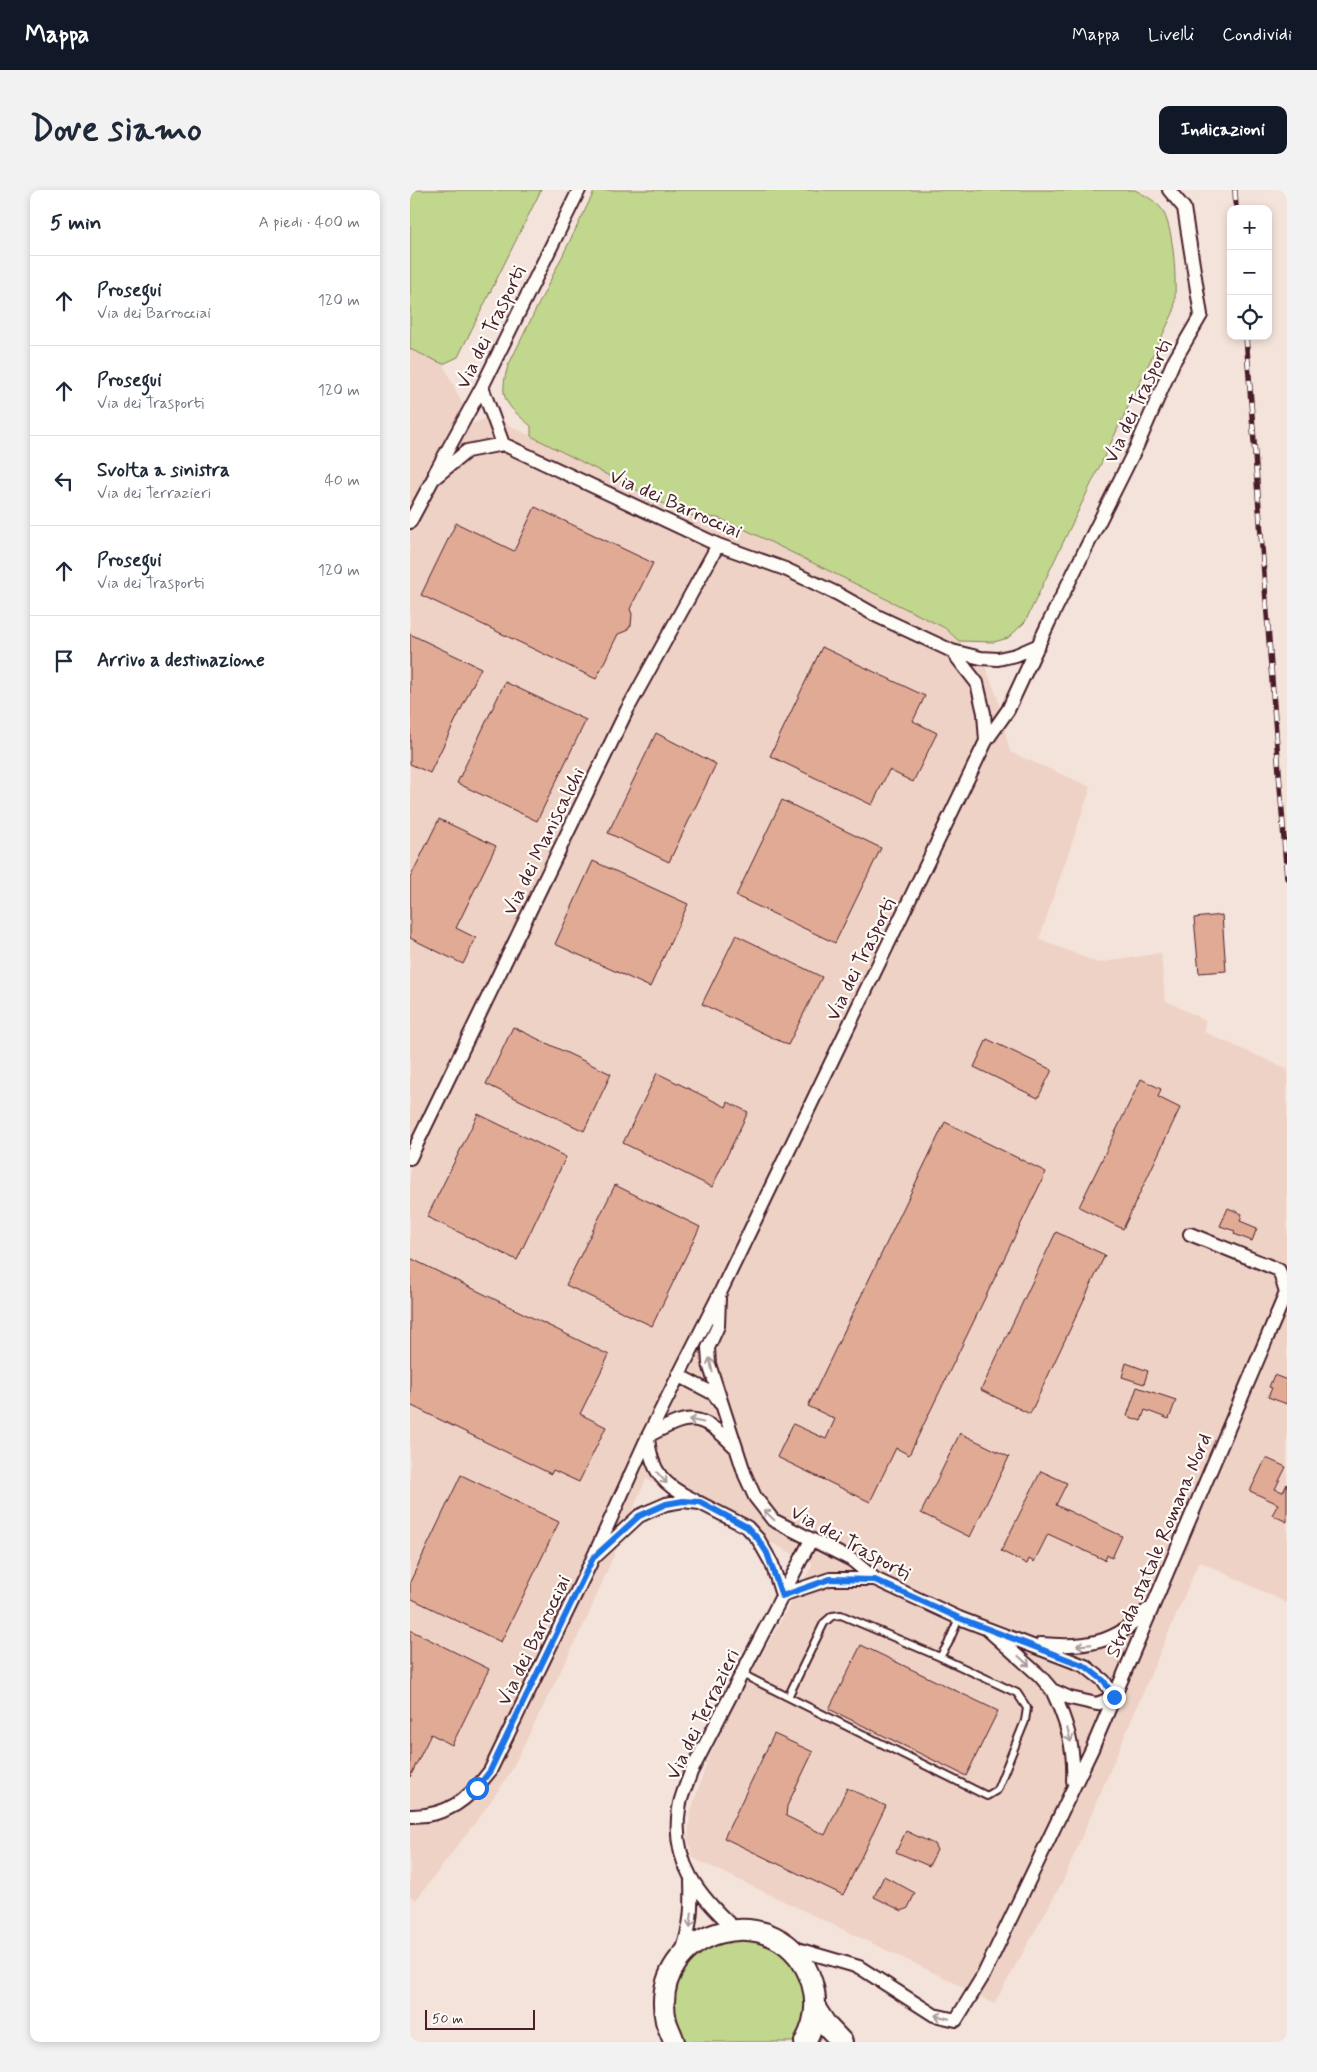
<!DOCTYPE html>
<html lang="it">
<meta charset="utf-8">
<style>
body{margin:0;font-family:Mynerve,sans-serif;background:#f2f2f3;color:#1f2937}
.controls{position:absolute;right:15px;top:15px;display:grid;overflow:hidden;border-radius:10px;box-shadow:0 2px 8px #0003}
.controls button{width:45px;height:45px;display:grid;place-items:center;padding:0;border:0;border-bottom:1px solid #e0e1e3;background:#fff;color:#1f2937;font:25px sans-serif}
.scale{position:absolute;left:15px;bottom:12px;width:110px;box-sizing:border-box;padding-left:5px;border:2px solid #4a1f2b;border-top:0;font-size:14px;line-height:18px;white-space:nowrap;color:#4a1f2b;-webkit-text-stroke:4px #fdfcf7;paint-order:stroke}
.stop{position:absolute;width:15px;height:15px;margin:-11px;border:4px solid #1a73e8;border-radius:50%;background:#fff}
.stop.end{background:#1a73e8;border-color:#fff;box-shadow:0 1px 5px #0008}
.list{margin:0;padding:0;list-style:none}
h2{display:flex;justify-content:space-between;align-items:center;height:65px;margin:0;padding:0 20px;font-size:21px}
h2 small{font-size:16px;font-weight:400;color:#747a83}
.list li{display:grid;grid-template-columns:32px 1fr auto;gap:15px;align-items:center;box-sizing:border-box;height:90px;padding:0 20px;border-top:1px solid #e0e1e3}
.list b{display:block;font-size:19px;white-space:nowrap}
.list p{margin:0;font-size:16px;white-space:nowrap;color:#747a83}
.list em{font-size:16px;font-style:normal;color:#747a83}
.icon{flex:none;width:28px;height:28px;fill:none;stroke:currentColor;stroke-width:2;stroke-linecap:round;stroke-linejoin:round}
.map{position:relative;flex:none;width:877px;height:1852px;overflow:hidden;border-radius:10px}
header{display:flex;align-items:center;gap:30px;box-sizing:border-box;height:70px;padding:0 25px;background:#111827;color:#fff}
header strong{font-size:24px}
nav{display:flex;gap:28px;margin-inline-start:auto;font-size:18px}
.intro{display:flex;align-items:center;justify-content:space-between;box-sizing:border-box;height:120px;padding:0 30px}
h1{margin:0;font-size:35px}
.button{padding:12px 22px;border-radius:10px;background:#111827;color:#fff;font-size:18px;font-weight:700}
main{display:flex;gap:30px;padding:0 30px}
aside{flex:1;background:#fff;border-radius:10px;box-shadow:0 2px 8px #0003}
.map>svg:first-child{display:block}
.built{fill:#eed2c5}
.green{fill:#c1d78d;stroke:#867b5c}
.building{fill:#e0aa95;stroke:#4a1f2b}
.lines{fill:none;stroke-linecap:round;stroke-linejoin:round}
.lane-casing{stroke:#4a1f2b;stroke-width:10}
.street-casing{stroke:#4a1f2b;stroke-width:16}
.primary-casing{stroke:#4a1f2b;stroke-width:24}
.lane{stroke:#fdfcf7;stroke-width:6}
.street{stroke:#fdfcf7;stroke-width:12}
.primary{stroke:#fdfcf7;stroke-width:20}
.rail-casing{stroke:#4a1f2b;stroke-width:5.5}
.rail{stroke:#fdfcf7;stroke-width:4;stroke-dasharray:11;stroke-linecap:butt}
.oneway{stroke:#ac999b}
.route{stroke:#1a73e8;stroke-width:6}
.labels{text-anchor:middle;stroke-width:4.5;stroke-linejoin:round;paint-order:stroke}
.street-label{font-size:20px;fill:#4a1f2b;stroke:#fdfcf7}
</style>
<header>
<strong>Mappa</strong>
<nav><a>Mappa</a><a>Livelli</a><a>Condividi</a></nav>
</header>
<div class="intro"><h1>Dove siamo</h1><a class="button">Indicazioni</a></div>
<main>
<aside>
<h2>5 min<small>A piedi · 400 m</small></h2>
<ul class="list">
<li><svg class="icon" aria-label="ahead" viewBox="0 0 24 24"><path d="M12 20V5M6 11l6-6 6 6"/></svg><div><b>Prosegui</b><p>Via dei Barrocciai</p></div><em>120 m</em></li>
<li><svg class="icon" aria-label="ahead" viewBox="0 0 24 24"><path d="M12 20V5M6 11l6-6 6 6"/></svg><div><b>Prosegui</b><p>Via dei Trasporti</p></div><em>120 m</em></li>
<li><svg class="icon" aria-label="left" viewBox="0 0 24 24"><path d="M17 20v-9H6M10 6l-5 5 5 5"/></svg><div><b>Svolta a sinistra</b><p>Via dei Terrazieri</p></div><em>40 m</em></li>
<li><svg class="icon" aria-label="ahead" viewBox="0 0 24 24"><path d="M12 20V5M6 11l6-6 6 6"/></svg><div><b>Prosegui</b><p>Via dei Trasporti</p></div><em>120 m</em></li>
<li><svg class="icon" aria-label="arrive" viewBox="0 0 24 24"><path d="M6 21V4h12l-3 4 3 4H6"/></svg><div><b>Arrivo a destinazione</b></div></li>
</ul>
</aside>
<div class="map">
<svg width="877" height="1852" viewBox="0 0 877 1852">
<rect width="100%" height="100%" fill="#f4e3da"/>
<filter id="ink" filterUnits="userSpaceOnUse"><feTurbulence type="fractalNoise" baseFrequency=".02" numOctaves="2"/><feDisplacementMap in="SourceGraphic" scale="10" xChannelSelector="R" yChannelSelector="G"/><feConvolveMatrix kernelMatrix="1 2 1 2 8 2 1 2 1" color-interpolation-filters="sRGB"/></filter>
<g filter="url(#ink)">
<path class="built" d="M0,159L33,174L62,234L74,229L91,231L276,325L308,328L336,340L535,438L575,476L587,506L600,562L681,597L629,749L688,773L751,763L755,810L795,831L794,842L877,879V1413L789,1371L653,1691L584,1814L537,1789L283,1668L278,1649L280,1624L297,1572L329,1505L403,1374L236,1289L177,1428L99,1585L74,1621L6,1710L0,1706Z"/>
<path class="green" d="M0,0H131L48,167L33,174L0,159Z
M185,0H725C734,5 743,9 750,17C765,34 767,98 764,121L615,432L598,448L584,452L549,451L535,438L336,340L308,328L276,325L121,246V236C96,215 88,209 98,176Z
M341,1750C351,1753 361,1756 369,1762C397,1782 404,1825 383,1852H277C258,1822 261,1785 290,1762C296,1758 303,1753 310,1752C320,1749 331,1750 341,1750Z"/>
<path class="building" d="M125,317L243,373L220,419L222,424L221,435L216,441L208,444L186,489L11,405L46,333L104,361Z
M0,444L71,478L20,583L0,574Z
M412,457L515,506L503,531L527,543L503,592L479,580L462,615L360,566Z
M95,492L176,530L127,631L47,593Z
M246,543L306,574L259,672L198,643Z
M372,610L471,658L425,753L326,706Z
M29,629L86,656L46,738L66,748L53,774L0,748V688Z
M183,671L278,714L240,797L145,754Z
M812,725L816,781L789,783L784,728Z
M326,745L412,787L378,855L292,814Z
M103,837L201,884L174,941L76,894Z
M577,849L642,880L628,908L564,877Z
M247,883L316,917L318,912L338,922L302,997L213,953Z
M731,889L751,899L748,907L770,918L713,1039L669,1017Z
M68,924L156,967L107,1070L17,1027Z
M535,932L636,982L499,1265L486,1258L460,1312L367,1267L383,1234L416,1249L425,1229L398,1216Z
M205,995L290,1037L242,1136L156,1095Z
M818,1018L832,1024L830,1031L847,1038L842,1051L824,1044L825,1041L810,1036Z
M646,1042L695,1065L620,1224L571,1200Z
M0,1068L199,1165L170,1224L196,1237L169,1292L143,1280L141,1284L0,1215Z
M716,1173L738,1181L734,1194L712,1187Z
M864,1185L877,1190V1214L858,1207L862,1198L859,1197Z
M727,1197L766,1210L759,1229L735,1220L731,1231L717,1226Z
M550,1243L599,1267L560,1347L511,1323Z
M856,1268L876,1277L865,1299L873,1302L877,1294V1332L862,1325L868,1314L840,1301Z
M631,1281L657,1293L646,1315L712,1346L702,1368L697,1365L695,1370L638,1344L624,1372L619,1369L617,1374L591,1361Z
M51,1285L149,1332L91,1452L0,1408V1392Z
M0,1440L79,1479L42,1555L21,1544L0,1587Z
M451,1455L588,1521L556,1586L419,1519Z
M364,1544L403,1562L377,1616L376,1626L415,1645L437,1598L476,1616L433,1705L314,1648Z
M496,1641L524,1654L527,1660L519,1676L486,1662Z
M474,1686L505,1703L498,1718L492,1721L464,1707Z"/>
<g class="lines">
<g class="lane-casing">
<path id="lane" d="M332,1484L378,1507L414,1433L422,1426L431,1425L530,1467L538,1454L549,1428
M378,1507L577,1606L587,1600L615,1531L617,1518L607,1503L530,1467"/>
</g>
<g class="street-casing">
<path id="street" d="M72,197L93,254
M25,283L72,197L169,0
M0,332L23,289L57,261L93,254L308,355L375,379L428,404L467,426L542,461L571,468L588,469L606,465L629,455
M542,461L567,493L574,523L576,551
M0,968L217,520L308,355
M309,1108L308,1136L298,1158L299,1174L335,1285L345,1307L363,1330L442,1370L465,1389L549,1428L675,1476L694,1491L704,1507L687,1514L660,1508L642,1500L630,1486L577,1439
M268,1185L304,1204L310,1213
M238,1246C279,1224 289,1221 324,1256
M238,1248C241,1282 254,1296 284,1310
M187,1365L229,1326L242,1320L256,1314L273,1311L290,1313L337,1337L348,1349L362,1374L372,1405
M372,1405L420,1389H465
M631,1454C675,1458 706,1454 737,1420
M642,1500C656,1530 665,1557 663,1591
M0,1626C37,1627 59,1609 80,1581L183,1368L238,1246L310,1103L576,551L598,520L639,432L727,256L763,173L791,125L774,18L759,0
M325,1739C288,1705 261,1672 269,1619C270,1607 277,1594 281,1582L401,1350
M380,1757L449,1777L524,1825L546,1830L573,1786L682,1559L876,1103L869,1080L780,1044
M272,1762C281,1736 282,1719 281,1691"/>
</g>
<g class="primary-casing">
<path id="primary" d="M405,1818L416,1835L432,1852
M264,1852C262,1845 258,1838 256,1831C236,1738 373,1701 402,1793C408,1813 405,1834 395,1852"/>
</g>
<use href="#lane" class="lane"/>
<use href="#street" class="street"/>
<use href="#primary" class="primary"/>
<g class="rail-casing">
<path id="rail" d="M825,0L826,19
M836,146L877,688"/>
</g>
<use href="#rail" class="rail"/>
</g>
<defs><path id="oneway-shaft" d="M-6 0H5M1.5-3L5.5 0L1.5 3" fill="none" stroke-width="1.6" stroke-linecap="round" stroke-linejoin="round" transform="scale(1.25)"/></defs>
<g class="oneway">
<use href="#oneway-shaft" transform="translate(301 1175) rotate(-102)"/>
<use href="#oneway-shaft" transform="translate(286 1231) rotate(-168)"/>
<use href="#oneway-shaft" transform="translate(252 1288) rotate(48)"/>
<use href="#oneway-shaft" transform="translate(359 1325) rotate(-136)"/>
<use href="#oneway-shaft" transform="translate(674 1455) rotate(175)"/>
<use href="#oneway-shaft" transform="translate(614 1471) rotate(42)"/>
<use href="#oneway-shaft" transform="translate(659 1545) rotate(75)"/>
<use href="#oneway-shaft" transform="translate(281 1730) rotate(97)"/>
<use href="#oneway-shaft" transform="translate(532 1827) rotate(-166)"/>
</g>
</g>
<g class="lines" filter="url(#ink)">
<path class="route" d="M67,1598L80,1581L183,1368L229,1326L256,1314L273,1311L290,1312L337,1337L348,1349L357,1363L372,1406L420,1389L465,1390L549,1428L675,1476L694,1491L704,1507"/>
</g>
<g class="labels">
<g class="street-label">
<text transform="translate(80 137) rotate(-64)" y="7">Via dei Trasporti</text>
<text transform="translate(727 211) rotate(-65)" y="7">Via dei Trasporti</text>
<text transform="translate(266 313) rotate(24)" y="7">Via dei Barrocciai</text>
<text transform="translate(133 651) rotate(-64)" y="7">Via dei Maniscalchi</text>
<text transform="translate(450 769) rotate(-64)" y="7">Via dei Trasporti</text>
<text transform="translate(441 1352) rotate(29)" y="7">Via dei Trasporti</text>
<text transform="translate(748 1355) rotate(-67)" y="7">Strada statale Romana Nord</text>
<text transform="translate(123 1450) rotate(-64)" y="7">Via dei Barrocciai</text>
<text transform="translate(292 1524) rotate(-64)" y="7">Via dei Terrazieri</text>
</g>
</g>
</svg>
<div class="controls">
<button>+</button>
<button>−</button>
<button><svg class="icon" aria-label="locate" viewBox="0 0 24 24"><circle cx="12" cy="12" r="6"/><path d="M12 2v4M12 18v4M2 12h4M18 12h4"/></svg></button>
</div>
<div class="scale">50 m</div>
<div class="stop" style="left:67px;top:1598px"></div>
<div class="stop end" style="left:704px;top:1507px"></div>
</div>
</main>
